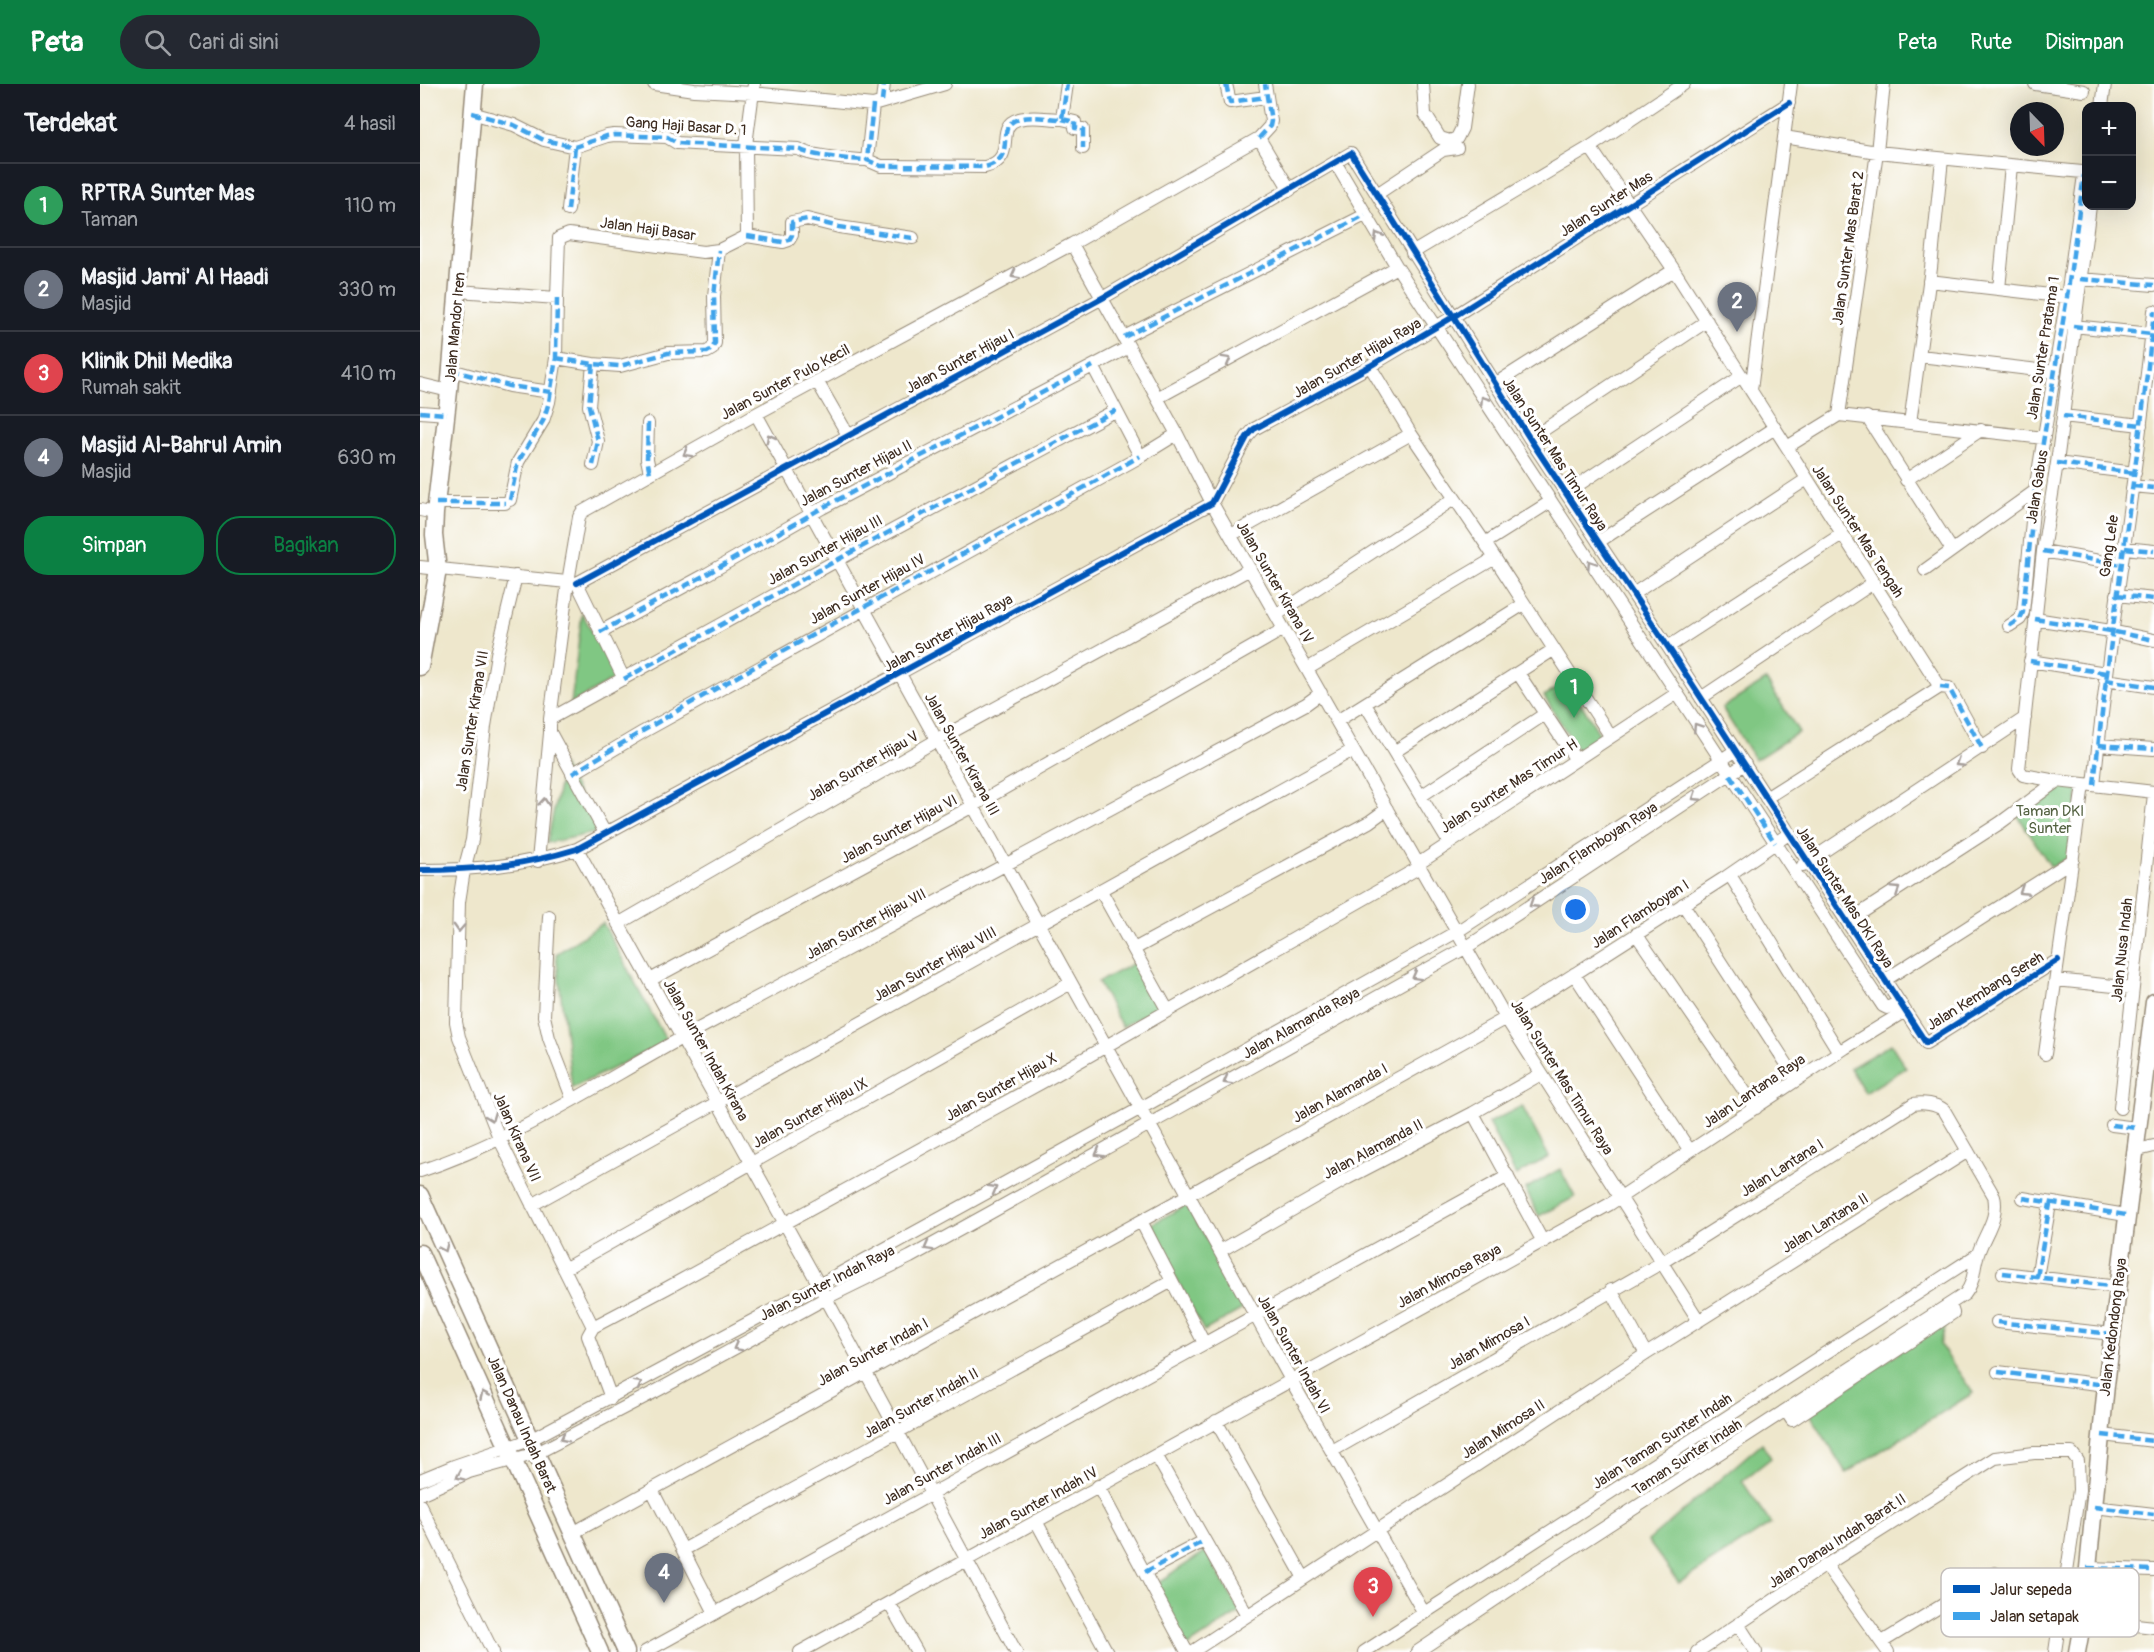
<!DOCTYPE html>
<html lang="id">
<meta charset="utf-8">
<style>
body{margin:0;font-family:Pangolin,sans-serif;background:#242831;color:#f1f3f6}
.controls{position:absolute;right:18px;top:18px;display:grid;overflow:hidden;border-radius:12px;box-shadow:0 6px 24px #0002}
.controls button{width:54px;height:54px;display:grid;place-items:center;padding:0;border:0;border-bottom:2px solid #363941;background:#171b24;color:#f1f3f6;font:30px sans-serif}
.compass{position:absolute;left:1590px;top:18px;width:54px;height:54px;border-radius:50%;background:#171b24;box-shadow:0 6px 24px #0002;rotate:157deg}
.you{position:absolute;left:1156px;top:826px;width:21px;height:21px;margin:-15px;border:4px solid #fff;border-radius:50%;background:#1a73e8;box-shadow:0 0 0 9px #1a73e833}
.badge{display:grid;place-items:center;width:39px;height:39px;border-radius:50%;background:#0b8043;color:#fff;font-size:20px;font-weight:700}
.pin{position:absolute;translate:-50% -50px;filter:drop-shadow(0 2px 3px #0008)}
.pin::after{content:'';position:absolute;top:32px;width:21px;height:18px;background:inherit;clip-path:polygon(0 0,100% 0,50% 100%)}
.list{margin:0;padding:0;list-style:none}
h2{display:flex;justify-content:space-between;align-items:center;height:78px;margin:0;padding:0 24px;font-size:26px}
h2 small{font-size:20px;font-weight:400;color:#9ea1a6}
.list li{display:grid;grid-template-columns:39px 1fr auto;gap:18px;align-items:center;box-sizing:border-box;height:84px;padding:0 24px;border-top:2px solid #363941}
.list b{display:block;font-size:22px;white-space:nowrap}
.list p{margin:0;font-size:20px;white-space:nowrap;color:#9ea1a6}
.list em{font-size:20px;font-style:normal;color:#9ea1a6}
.actions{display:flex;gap:12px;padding:18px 24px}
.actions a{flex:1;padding:14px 0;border:2px solid #0b8043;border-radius:24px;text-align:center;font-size:21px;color:#0b8043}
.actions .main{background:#0b8043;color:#fff}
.icon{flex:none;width:33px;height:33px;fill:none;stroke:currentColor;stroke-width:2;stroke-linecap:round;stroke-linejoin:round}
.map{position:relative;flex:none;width:1734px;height:1568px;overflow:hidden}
header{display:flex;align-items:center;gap:36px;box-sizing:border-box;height:84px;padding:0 30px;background:#0b8043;color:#fff}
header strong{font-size:28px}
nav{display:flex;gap:33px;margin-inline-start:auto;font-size:21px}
.search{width:420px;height:54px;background:#242831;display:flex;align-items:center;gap:15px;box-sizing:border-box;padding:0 21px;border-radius:33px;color:#9ea1a6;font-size:22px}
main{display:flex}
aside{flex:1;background:#171b24}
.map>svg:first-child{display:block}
.green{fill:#80c783;stroke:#5e7850;stroke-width:1.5}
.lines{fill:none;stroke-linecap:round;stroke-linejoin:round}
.street-casing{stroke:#948875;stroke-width:14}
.secondary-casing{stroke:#948875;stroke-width:19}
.street{stroke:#fff;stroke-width:12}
.secondary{stroke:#fff;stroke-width:16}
.quiet{stroke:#3fa3ea;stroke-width:4.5;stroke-dasharray:9 4.5;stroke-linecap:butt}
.cycleway-casing{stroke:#fff;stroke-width:10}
.cycleway{stroke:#0057b8;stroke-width:6}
.oneway{stroke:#a79f9a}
.labels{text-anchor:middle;stroke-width:6;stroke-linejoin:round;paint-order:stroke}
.street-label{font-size:15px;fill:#3b2a1e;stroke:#fff}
.park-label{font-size:15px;fill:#536141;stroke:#fff}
.key{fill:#fff;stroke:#c4bfbc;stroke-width:1.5}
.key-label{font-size:16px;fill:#3b2a1e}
</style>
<header>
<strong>Peta</strong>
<div class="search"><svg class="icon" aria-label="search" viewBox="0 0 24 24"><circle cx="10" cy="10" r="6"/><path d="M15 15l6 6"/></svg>Cari di sini</div>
<nav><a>Peta</a><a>Rute</a><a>Disimpan</a></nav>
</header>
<main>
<aside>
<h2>Terdekat<small>4 hasil</small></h2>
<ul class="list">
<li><span class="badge" style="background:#2e9e5b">1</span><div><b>RPTRA Sunter Mas</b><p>Taman</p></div><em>110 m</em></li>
<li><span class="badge" style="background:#6b7280">2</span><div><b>Masjid Jami' Al Haadi</b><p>Masjid</p></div><em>330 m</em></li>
<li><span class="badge" style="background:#e0444e">3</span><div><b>Klinik Dhil Medika</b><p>Rumah sakit</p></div><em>410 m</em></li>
<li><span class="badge" style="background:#6b7280">4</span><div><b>Masjid Al-Bahrul Amin</b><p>Masjid</p></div><em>630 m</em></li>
</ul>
<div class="actions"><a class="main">Simpan</a><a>Bagikan</a></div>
</aside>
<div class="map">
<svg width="1734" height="1568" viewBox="0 0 1734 1568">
<rect width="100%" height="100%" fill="#fff"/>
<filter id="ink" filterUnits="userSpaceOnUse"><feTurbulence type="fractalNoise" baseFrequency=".0167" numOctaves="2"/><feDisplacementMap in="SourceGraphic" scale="12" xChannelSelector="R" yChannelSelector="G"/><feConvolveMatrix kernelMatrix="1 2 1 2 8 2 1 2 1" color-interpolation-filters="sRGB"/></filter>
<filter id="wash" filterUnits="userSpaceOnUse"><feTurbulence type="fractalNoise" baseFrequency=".008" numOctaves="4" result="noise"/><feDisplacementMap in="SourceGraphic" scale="24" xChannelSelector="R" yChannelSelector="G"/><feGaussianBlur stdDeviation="1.35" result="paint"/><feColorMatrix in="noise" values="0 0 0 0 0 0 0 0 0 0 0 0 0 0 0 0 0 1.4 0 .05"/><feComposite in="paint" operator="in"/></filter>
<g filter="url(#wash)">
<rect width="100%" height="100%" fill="#eee7cc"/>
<path class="green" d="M162,529L197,593L151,620Z
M1346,596L1379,648L1335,676L1302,624Z
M1148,598L1183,656L1160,670L1124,612Z
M143,682L179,748L127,759Z
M1638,701L1659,703L1649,774L1631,783L1596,729Z
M183,839L247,958L152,1004L136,870Z
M714,879L738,923L702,943L678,898Z
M1471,960L1486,984L1445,1009L1430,984Z
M1102,1022L1129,1073L1096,1091L1068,1039Z
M1140,1085L1155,1113L1119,1132L1105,1105Z
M766,1121L828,1222L784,1247L728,1142Z
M1528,1234L1520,1261L1553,1309L1426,1389L1390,1330Z
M1342,1359L1351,1374L1322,1397L1351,1440L1259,1499L1228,1457Z
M786,1467L820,1528L767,1563L733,1502Z"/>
</g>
<g filter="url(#ink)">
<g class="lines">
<g class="street-casing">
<path id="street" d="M234,0L274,6L333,9L453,21L525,0
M806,0L810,18L846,13
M1003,0L1005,30L1020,54L1030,57L1037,54L1042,44L1048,0
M1615,0L1664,7
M462,17L464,0
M453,21L447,76L461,82H470L565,83C600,74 572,42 599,35C612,31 629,35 642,35L647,0
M1682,22L1685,0
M52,29L94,41L124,56L155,63L187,52L194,51L247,53L257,59L273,60L379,65C387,72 434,76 447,76
M642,35L655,38V44L663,45V64
M1364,53L1457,68L1662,88L1664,91L1647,213L1615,407L1603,528L1600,535L1589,542
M839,54L850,42L851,37L845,0
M1170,63L1254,186L1520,603
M915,78L977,183L1447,898L1463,922L1467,924L1479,918
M957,110L1023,66L1037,64
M1670,122L1637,379L1623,467L1599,685L1603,691L1637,697L1734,708
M148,126L155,63
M327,152L363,158L369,156L372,151V138L387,135L419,143L493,154
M652,160L757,350L792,419L1086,934L1279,1237
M992,169L1170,63L1264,0
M1660,195L1734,201
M1509,197L1647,213
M1579,205L1591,82
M38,207L137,214L139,154L149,150L283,168L299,166L327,152L326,61L334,0
M1653,242L1732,250
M704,253L945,131
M1500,272L1635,288
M136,274L173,280L200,282L248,269L287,268L292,265L295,259L294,212L299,166
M173,280L169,322L178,357L173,381
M673,282L720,372
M950,282L991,350L1065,459L1191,653
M31,286L89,302L131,308
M397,297L428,351
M0,300L29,307
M1075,300L1254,186
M1331,306L1371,0
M737,314L977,183
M0,328L27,330
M336,330L871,1296L1004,1529
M1419,331L1457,68L1464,0
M1643,332L1721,341
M1447,333L1532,466
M228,339L227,375L230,389
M1490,339L1511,184L1522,75
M1110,355L1287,237
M1367,363L1419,331L1624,354
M1637,379L1715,389
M1486,396L1561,346
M1713,402L1734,404
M1146,409L1322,292
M90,416L98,378L123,337L129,318L136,274L137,214
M16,419H85
M0,426L15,429
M811,451L991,350
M1178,458L1355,344
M1065,459L1130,418
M1705,464L1734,467
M1623,467L1702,481
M0,483L157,499L204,595
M1505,486L1615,407
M96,492L77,570L65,642L52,756L44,786L39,818L36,938L39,953L80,1056L173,1243L168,1252L191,1314
M157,499L686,212L931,69L1110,355L1248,563L1506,959L1638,876
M1213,510L1387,395
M1697,511L1734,515
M856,531L1034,415
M1615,535L1691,547L1734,556
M180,548L287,490L402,424L709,263
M1248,563L1422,450
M1610,577L1686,589
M887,585L1075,474
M1098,589L1156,676
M1685,596L1734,603
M1520,603L1529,604L1562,664
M1281,614L1453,499
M945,620L1029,759
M130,635L425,472L696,326
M917,637L1104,520
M131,650L185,749
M1678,661L1734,665
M974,668L1133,566
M152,690L223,648L718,374L757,350
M1674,701C1690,542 1718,385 1734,227
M1001,712L1125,630
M1346,714L1520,603
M157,765L393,1190L596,1568
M118,777L130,649V635L148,498L159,433L162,428L336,330L652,160L839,54L870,106
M998,780L1256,610
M1383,781L1605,634
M0,786C57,786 101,782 157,765L792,419L827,353L834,345L950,282L1033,233L1369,19
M1310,791L1419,968
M681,807L748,927
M1263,820L1377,996
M129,832L124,932L129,954L153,1016
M1427,838L1580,739L1637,697
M198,840L517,656L830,485
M1216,850L1336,1024
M714,865L949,738L967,725
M1154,890L1270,1067
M230,896L553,722L864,545
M1465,896L1653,776
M1636,896L1713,904
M1625,970L1663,701
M1700,1024L1734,710
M1053,1029L1123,1158
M1692,1041L1717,1044
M1714,1067L1734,1062
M0,1087C101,1054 189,992 282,943C484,837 685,729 886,620L901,609
M1603,1114L1706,1131
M112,1121L933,666
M721,1137L784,1259
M800,1167L928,1094L1053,1029L1121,990
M144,1185L651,899
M1583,1189L1698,1203
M1617,1193L1630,1120
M1191,1206L1226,1270
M1577,1238L1693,1250
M173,1243L247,1204L637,990L1000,783
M1578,1288L1686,1301
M1366,1327L1372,1336L1533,1229L1530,1220
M796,1337L884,1494
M1682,1351L1734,1357
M912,1367L1241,1179L1493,1020C1503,1018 1516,1020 1524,1026L1574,1112C1579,1135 1564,1150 1558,1170C1553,1184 1555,1198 1545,1210L1116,1488L997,1568
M736,1371L827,1531
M0,1396L34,1382L110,1356L399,1201L721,1024L1038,847L1315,667
M678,1402L767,1568
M232,1406L295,1529
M0,1410L49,1388L117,1369L240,1305L406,1214L490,1173L568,1130L1047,863L1325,680
M0,1421L73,1568
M1674,1423L1734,1430
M616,1437L687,1568
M151,1450L763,1114L1086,934L1306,793L1370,749
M263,1466L752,1197
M1406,1481L1468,1568
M1667,1484L1734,1486
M725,1488L784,1457
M469,1519L497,1568
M1663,1535L1734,1543
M1318,1540L1336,1568
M1462,1558L1575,1489
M225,1568L1088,1092
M380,1568L1190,1120L1425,964L1485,927
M772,1568L1226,1270L1548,1067
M944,1568L1557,1171
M1277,1568L1406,1481L1575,1374L1614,1369H1652L1658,1377L1659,1406L1635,1568"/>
</g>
<g class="secondary-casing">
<path id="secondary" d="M0,583L18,486L14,451L15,429L29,307L55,0
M0,1111L206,1568
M0,1169L180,1568
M1657,1568L1663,1535L1686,1301L1734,918"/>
</g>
<use href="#street" class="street"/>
<use href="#secondary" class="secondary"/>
<path class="quiet" d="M806,0L810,18L846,13
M462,17L464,0
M453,21L447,76L461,82H470L565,83C600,74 572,42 599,35C612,31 629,35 642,35L647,0
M52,29L94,41L124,56L155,63L187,52L194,51L247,53L257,59L273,60L379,65C387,72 434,76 447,76
M642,35L655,38V44L663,45V64
M839,54L850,42L851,37L845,0
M148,126L155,63
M327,152L363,158L369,156L372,151V138L387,135L419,143L493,154
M1660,195L1734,201
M1653,242L1732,250
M704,253L945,131
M136,274L173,280L200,282L248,269L287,268L292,265L295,259L294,212L299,166
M173,280L169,322L178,357L173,381
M31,286L89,302L131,308
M0,328L27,330
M1643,332L1721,341
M228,339L227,375L230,389
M1637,379L1715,389
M1713,402L1734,404
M90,416L98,378L123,337L129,318L136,274L137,214
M16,419H85
M1705,464L1734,467
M1623,467L1702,481
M1697,511L1734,515
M1615,535L1691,547L1734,556
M1589,542L1600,535L1603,528L1615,407L1647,213L1664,91
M180,548L287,490L402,424L673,282
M1610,577L1686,589
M204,595L417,476L696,326
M1685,596L1734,603
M1520,603L1529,604L1562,664
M1678,661L1734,665
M152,690C336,575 533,479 720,372
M1310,691L1355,759
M1674,701C1690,542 1718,385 1734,227
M1692,1041L1717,1044
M1603,1114L1706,1131
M1583,1189L1698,1203
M1617,1193L1630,1120
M1577,1238L1693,1250
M1578,1288L1686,1301
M1682,1351L1734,1357
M1674,1423L1734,1430
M1667,1484L1734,1486
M725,1488L784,1457"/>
<g class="cycleway-casing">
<path id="cycleway" d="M157,499L686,212L931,69L1110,355L1248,563L1506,959L1638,876
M0,786C57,786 101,782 157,765L792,419L827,353L834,345L950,282L1033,233L1369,19"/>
</g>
<use href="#cycleway" class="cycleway"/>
</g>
<defs><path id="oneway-chevron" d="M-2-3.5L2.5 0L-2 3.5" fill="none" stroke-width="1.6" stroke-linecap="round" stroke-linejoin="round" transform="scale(1.5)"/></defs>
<g class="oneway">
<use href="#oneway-chevron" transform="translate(958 152) rotate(-121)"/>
<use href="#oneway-chevron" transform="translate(595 191) rotate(152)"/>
<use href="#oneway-chevron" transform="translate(807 276) rotate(-29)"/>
<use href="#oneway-chevron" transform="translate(1064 316) rotate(-123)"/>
<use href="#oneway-chevron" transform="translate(350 354) rotate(-119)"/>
<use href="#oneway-chevron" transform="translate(267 369) rotate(151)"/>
<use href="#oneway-chevron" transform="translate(1171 480) rotate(-123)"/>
<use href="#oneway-chevron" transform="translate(1277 643) rotate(-123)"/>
<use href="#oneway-chevron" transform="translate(1539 679) rotate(147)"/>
<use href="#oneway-chevron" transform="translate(1276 713) rotate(147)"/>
<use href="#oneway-chevron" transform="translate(124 718) rotate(-85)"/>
<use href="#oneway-chevron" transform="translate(1476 806) rotate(-33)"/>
<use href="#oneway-chevron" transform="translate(1603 807) rotate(147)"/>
<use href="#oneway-chevron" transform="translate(1113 820) rotate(147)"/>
<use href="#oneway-chevron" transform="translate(39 844) rotate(92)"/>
<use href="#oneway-chevron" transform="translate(996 892) rotate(151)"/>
<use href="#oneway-chevron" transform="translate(807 997) rotate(151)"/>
<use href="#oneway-chevron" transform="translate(71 1033) rotate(69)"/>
<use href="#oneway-chevron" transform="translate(679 1069) rotate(151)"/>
<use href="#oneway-chevron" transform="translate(573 1105) rotate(-29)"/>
<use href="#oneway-chevron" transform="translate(508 1163) rotate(151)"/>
<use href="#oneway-chevron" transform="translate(24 1164) rotate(66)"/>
<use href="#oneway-chevron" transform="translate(317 1263) rotate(151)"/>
<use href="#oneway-chevron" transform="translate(218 1300) rotate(-29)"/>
<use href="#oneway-chevron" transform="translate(64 1311) rotate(-114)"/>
<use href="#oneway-chevron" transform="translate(144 1354) rotate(153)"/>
<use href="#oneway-chevron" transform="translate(40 1392) rotate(157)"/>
</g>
</g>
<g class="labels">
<g class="street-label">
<text transform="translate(266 42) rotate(4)" y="5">Gang Haji Basar D. 1</text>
<text transform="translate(1186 120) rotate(-33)" y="5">Jalan Sunter Mas</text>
<text transform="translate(228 145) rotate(8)" y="5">Jalan Haji Basar</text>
<text transform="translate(1428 164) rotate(-82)" y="5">Jalan Sunter Mas Barat 2</text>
<text transform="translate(35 243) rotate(-85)" y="5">Jalan Mandor Iren</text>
<text transform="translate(1623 264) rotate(-81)" y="5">Jalan Sunter Pratama 1</text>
<text transform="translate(937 274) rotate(-30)" y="5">Jalan Sunter Hijau Raya</text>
<text transform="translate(540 277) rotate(-28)" y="5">Jalan Sunter Hijau I</text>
<text transform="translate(365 298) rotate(-28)" y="5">Jalan Sunter Pulo Kecil</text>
<text transform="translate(1135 370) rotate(57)" y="5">Jalan Sunter Mas Timur Raya</text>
<text transform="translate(436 389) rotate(-28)" y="5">Jalan Sunter Hijau II</text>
<text transform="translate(1617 403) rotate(-81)" y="5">Jalan Gabus</text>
<text transform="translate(1438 447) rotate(57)" y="5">Jalan Sunter Mas Tengah</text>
<text transform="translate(1689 462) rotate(-82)" y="5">Gang Lele</text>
<text transform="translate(405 466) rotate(-29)" y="5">Jalan Sunter Hijau III</text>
<text transform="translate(855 498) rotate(60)" y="5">Jalan Sunter Kirana IV</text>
<text transform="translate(447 505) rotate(-29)" y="5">Jalan Sunter Hijau IV</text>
<text transform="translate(528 549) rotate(-29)" y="5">Jalan Sunter Hijau Raya</text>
<text transform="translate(52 637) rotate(-81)" y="5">Jalan Sunter Kirana VII</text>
<text transform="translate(542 670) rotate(61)" y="5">Jalan Sunter Kirana III</text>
<text transform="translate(443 682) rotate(-30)" y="5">Jalan Sunter Hijau V</text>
<text transform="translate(1089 702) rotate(-33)" y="5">Jalan Sunter Mas Timur H</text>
<text transform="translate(479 745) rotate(-28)" y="5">Jalan Sunter Hijau VI</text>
<text transform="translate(1178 759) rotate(-33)" y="5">Jalan Flamboyan Raya</text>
<text transform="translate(1425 813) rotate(57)" y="5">Jalan Sunter Mas DKI Raya</text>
<text transform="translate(1220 830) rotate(-33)" y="5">Jalan Flamboyan I</text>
<text transform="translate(446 840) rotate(-28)" y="5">Jalan Sunter Hijau VII</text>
<text transform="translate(1702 866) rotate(-84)" y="5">Jalan Nusa Indah</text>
<text transform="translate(515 880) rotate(-29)" y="5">Jalan Sunter Hijau VIII</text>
<text transform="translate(1565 907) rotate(-32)" y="5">Jalan Kembang Sereh</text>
<text transform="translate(881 939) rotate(-29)" y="5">Jalan Alamanda Raya</text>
<text transform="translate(286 966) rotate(61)" y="5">Jalan Sunter Indah Kirana</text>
<text transform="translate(1142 993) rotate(58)" y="5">Jalan Sunter Mas Timur Raya</text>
<text transform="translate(581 1003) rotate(-29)" y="5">Jalan Sunter Hijau X</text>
<text transform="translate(1334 1007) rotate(-34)" y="5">Jalan Lantana Raya</text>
<text transform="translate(920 1009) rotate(-29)" y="5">Jalan Alamanda I</text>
<text transform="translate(390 1029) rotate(-29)" y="5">Jalan Sunter Hijau IX</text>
<text transform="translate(97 1053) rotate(66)" y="5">Jalan Kirana VII</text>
<text transform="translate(953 1065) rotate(-28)" y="5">Jalan Alamanda II</text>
<text transform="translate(1362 1084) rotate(-32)" y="5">Jalan Lantana I</text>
<text transform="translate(1405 1139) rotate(-32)" y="5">Jalan Lantana II</text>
<text transform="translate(1029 1192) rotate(-29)" y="5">Jalan Mimosa Raya</text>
<text transform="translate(407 1199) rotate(-27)" y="5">Jalan Sunter Indah Raya</text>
<text transform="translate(1693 1243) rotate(-83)" y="5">Jalan Kedondong Raya</text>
<text transform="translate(1069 1259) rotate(-30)" y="5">Jalan Mimosa I</text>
<text transform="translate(453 1268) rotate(-29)" y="5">Jalan Sunter Indah I</text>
<text transform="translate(874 1270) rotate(61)" y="5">Jalan Sunter Indah VI</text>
<text transform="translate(501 1319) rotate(-29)" y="5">Jalan Sunter Indah II</text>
<text transform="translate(102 1340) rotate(66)" y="5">Jalan Danau Indah Barat</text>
<text transform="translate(1083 1345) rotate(-33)" y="5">Jalan Mimosa II</text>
<text transform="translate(1242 1357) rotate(-33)" y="5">Jalan Taman Sunter Indah</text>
<text transform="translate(1267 1373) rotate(-33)" y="5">Taman Sunter Indah</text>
<text transform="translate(522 1385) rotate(-29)" y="5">Jalan Sunter Indah III</text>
<text transform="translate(618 1419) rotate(-29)" y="5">Jalan Sunter Indah IV</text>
<text transform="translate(1417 1457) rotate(-33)" y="5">Jalan Danau Indah Barat II</text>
</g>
<g class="park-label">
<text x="1630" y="732">Taman DKI<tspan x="1630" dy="17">Sunter</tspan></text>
</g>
</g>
<rect x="1521" y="1484" width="198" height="69" rx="9" class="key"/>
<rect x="1533" y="1501" width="27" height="8" fill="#0057b8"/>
<rect x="1533" y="1528" width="27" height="8" fill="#3fa3ea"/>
<g class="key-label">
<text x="1570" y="1511">Jalur sepeda</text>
<text x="1570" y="1538">Jalan setapak</text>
</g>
</svg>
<div class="controls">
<button>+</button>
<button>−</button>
</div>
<svg class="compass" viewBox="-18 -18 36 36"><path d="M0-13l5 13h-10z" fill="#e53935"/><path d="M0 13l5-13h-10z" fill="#9ea1a6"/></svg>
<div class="you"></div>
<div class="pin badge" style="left:1154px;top:634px;background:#2e9e5b">1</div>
<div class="pin badge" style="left:1317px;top:248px;background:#6b7280">2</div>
<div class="pin badge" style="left:953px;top:1533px;background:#e0444e">3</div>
<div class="pin badge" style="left:244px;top:1519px;background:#6b7280">4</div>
</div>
</main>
